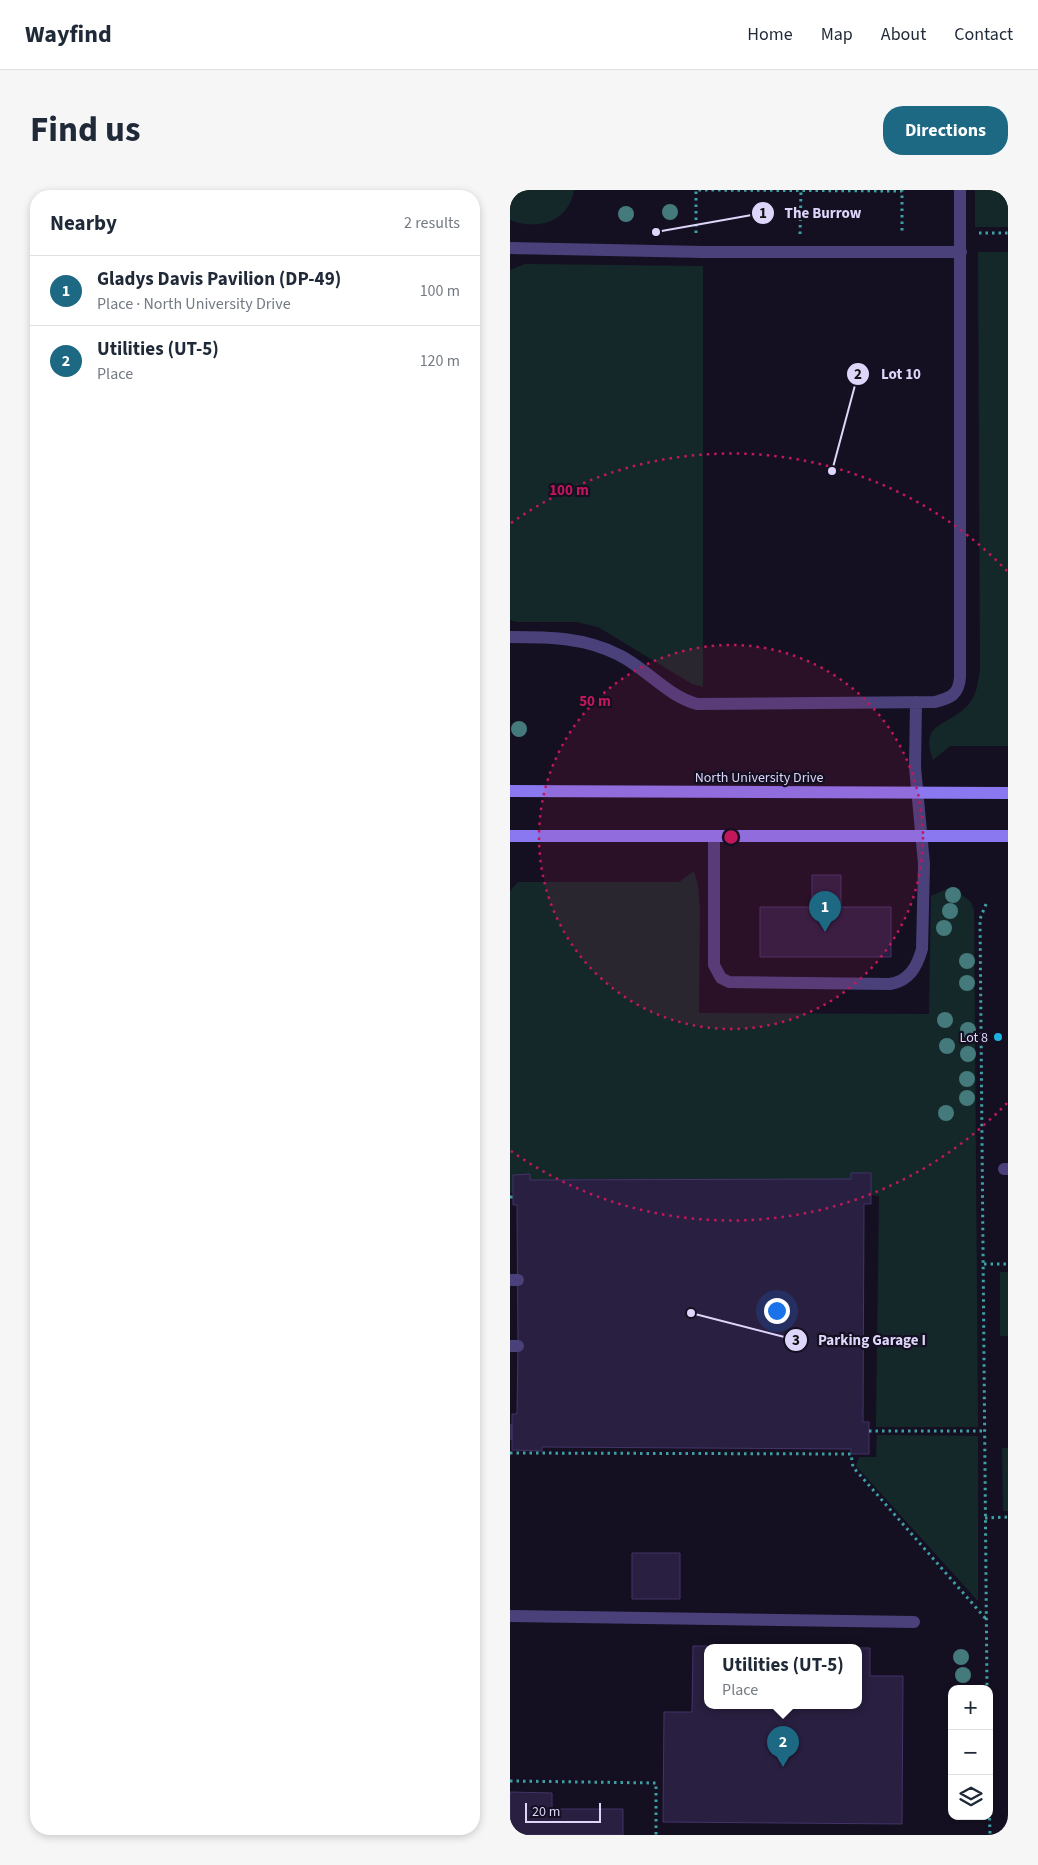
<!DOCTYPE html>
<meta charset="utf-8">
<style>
body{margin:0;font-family:"Source Sans 3",sans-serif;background:#f6f6f7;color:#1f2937}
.controls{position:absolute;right:15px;bottom:15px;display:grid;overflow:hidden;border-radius:10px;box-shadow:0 2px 8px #0003}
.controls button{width:45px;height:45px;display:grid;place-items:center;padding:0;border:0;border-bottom:1px solid #e0e1e3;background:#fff;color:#1f2937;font:25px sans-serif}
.scale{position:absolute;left:15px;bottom:12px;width:76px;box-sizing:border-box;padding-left:5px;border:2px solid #ded5fa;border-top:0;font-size:14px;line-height:18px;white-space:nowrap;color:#ded5fa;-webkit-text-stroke:4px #151021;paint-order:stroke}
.you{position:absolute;left:266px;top:1120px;width:18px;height:18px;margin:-12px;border:4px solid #fff;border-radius:50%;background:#1a73e8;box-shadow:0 0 0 8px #1a73e833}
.badge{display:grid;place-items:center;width:32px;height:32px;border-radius:50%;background:#1d6883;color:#fff;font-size:16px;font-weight:700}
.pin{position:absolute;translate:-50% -41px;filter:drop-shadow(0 1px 2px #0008)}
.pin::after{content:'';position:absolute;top:26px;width:18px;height:15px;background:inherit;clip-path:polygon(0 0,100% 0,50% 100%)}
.popup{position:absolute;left:194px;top:1454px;width:158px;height:65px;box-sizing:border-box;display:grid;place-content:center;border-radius:10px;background:#fff;filter:drop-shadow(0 1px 4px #0005);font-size:16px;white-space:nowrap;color:#747a83}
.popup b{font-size:19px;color:#1f2937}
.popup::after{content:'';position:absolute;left:50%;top:100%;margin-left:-10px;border:10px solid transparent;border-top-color:#fff}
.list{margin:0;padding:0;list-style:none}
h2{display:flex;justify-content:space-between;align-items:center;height:65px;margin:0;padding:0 20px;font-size:21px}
h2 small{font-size:16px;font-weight:400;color:#747a83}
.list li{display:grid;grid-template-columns:32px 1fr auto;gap:15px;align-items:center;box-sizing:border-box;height:70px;padding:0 20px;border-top:1px solid #e0e1e3}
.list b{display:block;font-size:19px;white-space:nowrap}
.list p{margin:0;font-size:16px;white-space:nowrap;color:#747a83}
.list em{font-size:16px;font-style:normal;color:#747a83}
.icon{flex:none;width:28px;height:28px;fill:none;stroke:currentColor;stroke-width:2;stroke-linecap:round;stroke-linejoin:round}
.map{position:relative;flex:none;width:498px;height:1645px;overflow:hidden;border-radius:20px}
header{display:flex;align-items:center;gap:30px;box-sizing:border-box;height:70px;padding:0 25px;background:#fff;border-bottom:1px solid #e0e1e3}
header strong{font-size:24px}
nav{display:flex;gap:28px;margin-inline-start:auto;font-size:18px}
.intro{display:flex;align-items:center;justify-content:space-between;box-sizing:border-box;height:120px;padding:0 30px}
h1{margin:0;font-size:35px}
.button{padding:12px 22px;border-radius:20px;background:#1d6883;color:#fff;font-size:18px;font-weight:700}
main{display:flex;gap:30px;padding:0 30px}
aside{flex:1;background:#fff;border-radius:20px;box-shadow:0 2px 8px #0003}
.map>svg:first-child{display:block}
.green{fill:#14282a}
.building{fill:#291f40;stroke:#453369;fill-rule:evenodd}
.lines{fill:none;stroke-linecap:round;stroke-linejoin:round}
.path{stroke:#3da0a7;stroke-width:3;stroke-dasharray:2.5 4;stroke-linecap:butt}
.lane{stroke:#4a417b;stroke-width:12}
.secondary{stroke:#8978ef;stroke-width:12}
.tree{fill:#447a7b}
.ring{fill:none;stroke:#c2185b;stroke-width:2.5;stroke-dasharray:2.5 5}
.poi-dot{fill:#1bb4e0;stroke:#151021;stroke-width:2}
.labels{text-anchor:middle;stroke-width:4.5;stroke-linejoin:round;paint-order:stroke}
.street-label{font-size:14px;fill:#ded5fa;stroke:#151021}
.poi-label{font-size:14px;fill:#ded5fa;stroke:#151021;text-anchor:end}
.centre{fill:#c2185b;stroke:#151021;stroke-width:2.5}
.ring-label{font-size:15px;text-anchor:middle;font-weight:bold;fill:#c2185b;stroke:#151021;stroke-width:4.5;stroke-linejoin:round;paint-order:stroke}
.leader{fill:none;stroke:#ded5fa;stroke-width:2}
.callout-dot{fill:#ded5fa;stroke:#151021;stroke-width:2}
.mark-label{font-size:15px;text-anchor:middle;font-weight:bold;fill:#111}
.callout-label{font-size:15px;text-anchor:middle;font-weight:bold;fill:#ded5fa;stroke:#151021;stroke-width:4.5;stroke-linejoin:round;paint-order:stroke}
</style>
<header>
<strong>Wayfind</strong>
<nav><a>Home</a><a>Map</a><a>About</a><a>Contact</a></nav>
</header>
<div class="intro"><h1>Find us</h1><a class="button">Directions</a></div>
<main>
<aside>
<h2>Nearby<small>2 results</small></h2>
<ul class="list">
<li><span class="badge">1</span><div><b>Gladys Davis Pavilion (DP-49)</b><p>Place · North University Drive</p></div><em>100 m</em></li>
<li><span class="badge">2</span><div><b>Utilities (UT-5)</b><p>Place</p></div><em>120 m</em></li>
</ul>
</aside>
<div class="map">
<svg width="498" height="1645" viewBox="0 0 498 1645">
<rect width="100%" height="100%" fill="#151021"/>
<path class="green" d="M0,0H64C59,32 27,41 0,30Z
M465,0H498V37H465Z
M468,62H498V556H440L423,570C409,532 437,537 457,516C467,506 468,492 470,479Z
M15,74L193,76V497L182,494L88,437L66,432H7L0,430V80Z
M184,681L188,695L190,719L189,823L419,824L421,706L442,697L461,712L464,720L468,1237H366L369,1006L361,1005V983H341V989L20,990V984L4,985L3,1003H0V701L8,692H169Z
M490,1082H498V1146H490Z
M367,1245L468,1246V1411L346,1276L349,1267H366Z
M492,1258H498V1321H493Z"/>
<path class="building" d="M302,685H331V717H381V767H250V717H302Z
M341,983H361V1014H354L353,1232H359V1264H341V1259L32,1257V1261L2,1260V1224H7L8,1156L7,1015H3V985L20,984V990L341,989Z
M0,1235H2V1249H0Z
M122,1363H170V1409H122Z
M183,1456L360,1458V1486H393L392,1634L153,1632L154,1522H182ZM198,1458H348V1516H198Z
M0,1602L42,1603V1619H113V1645H0Z"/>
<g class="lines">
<path class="path" d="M186,43V0L392,1V43
M469,43H498
M290,44L291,1
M476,714L470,729L477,1499
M0,1007H3
M474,1074H498
M359,1241H474
M0,1263L341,1264L343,1277L476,1429
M475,1328L498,1327
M0,1591L146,1593V1645
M479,1602L480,1645"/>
<path class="lane" d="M0,58L193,62H451
M0,447C38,447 74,447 109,465C136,478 157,506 187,514L425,512C440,508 449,505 450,487V0
M204,647V775L211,788L219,792L380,794C399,791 407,777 412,759L414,674L405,577L406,512
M494,979H498
M0,1090H8
M0,1156H8
M0,1426L404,1432"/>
<path class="secondary" d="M0,601L498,603
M0,646H498"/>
</g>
<g class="tree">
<circle cx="160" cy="22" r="8"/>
<circle cx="116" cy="24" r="8"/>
<circle cx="9" cy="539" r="8"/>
<circle cx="443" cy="705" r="8"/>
<circle cx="440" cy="721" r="8"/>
<circle cx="434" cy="738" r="8"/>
<circle cx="457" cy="771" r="8"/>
<circle cx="457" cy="793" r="8"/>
<circle cx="435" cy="830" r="8"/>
<circle cx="458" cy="840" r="8"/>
<circle cx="437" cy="856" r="8"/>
<circle cx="458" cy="864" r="8"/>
<circle cx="457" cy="889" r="8"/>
<circle cx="457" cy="908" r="8"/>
<circle cx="436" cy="923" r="8"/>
<circle cx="451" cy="1467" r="8"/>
<circle cx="453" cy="1485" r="8"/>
</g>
<circle cx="221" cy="647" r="192" fill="#c2185b" fill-opacity=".12"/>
<g class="ring">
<circle cx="221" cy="647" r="192"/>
<path d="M497 913A383 383 0 0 1 1 961M1 333A383 383 0 0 1 497 381"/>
</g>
<circle class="poi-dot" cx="488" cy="847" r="5"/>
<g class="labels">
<g class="street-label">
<text x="249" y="592">North University Drive</text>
</g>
<g class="poi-label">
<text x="478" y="852">Lot 8</text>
</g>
</g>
<circle cx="221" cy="647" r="8" class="centre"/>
<g class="ring-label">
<text x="59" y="305">100 m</text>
<text x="85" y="516">50 m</text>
</g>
<path class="leader" d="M146 42L253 23M322 281L348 184M181 1123L286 1150"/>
<g class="callout-dot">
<circle cx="146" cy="42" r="5"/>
<circle cx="322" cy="281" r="5"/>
<circle cx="181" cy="1123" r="5"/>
<circle cx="253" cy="23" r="12"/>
<circle cx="348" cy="184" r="12"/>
<circle cx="286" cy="1150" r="12"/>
</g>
<g class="mark-label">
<text x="253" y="28">1</text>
<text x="348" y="189">2</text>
<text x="286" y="1155">3</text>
</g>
<g class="callout-label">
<text x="313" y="28">The Burrow</text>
<text x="391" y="189">Lot 10</text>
<text x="362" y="1155">Parking Garage I</text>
</g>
</svg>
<div class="controls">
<button>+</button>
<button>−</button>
<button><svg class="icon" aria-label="layers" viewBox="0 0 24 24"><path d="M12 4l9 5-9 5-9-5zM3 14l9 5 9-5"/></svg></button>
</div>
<div class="scale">20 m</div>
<div class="you"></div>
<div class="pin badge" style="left:315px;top:742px">1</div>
<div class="pin badge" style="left:273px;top:1577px">2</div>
<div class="popup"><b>Utilities (UT-5)</b>Place</div>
</div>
</main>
